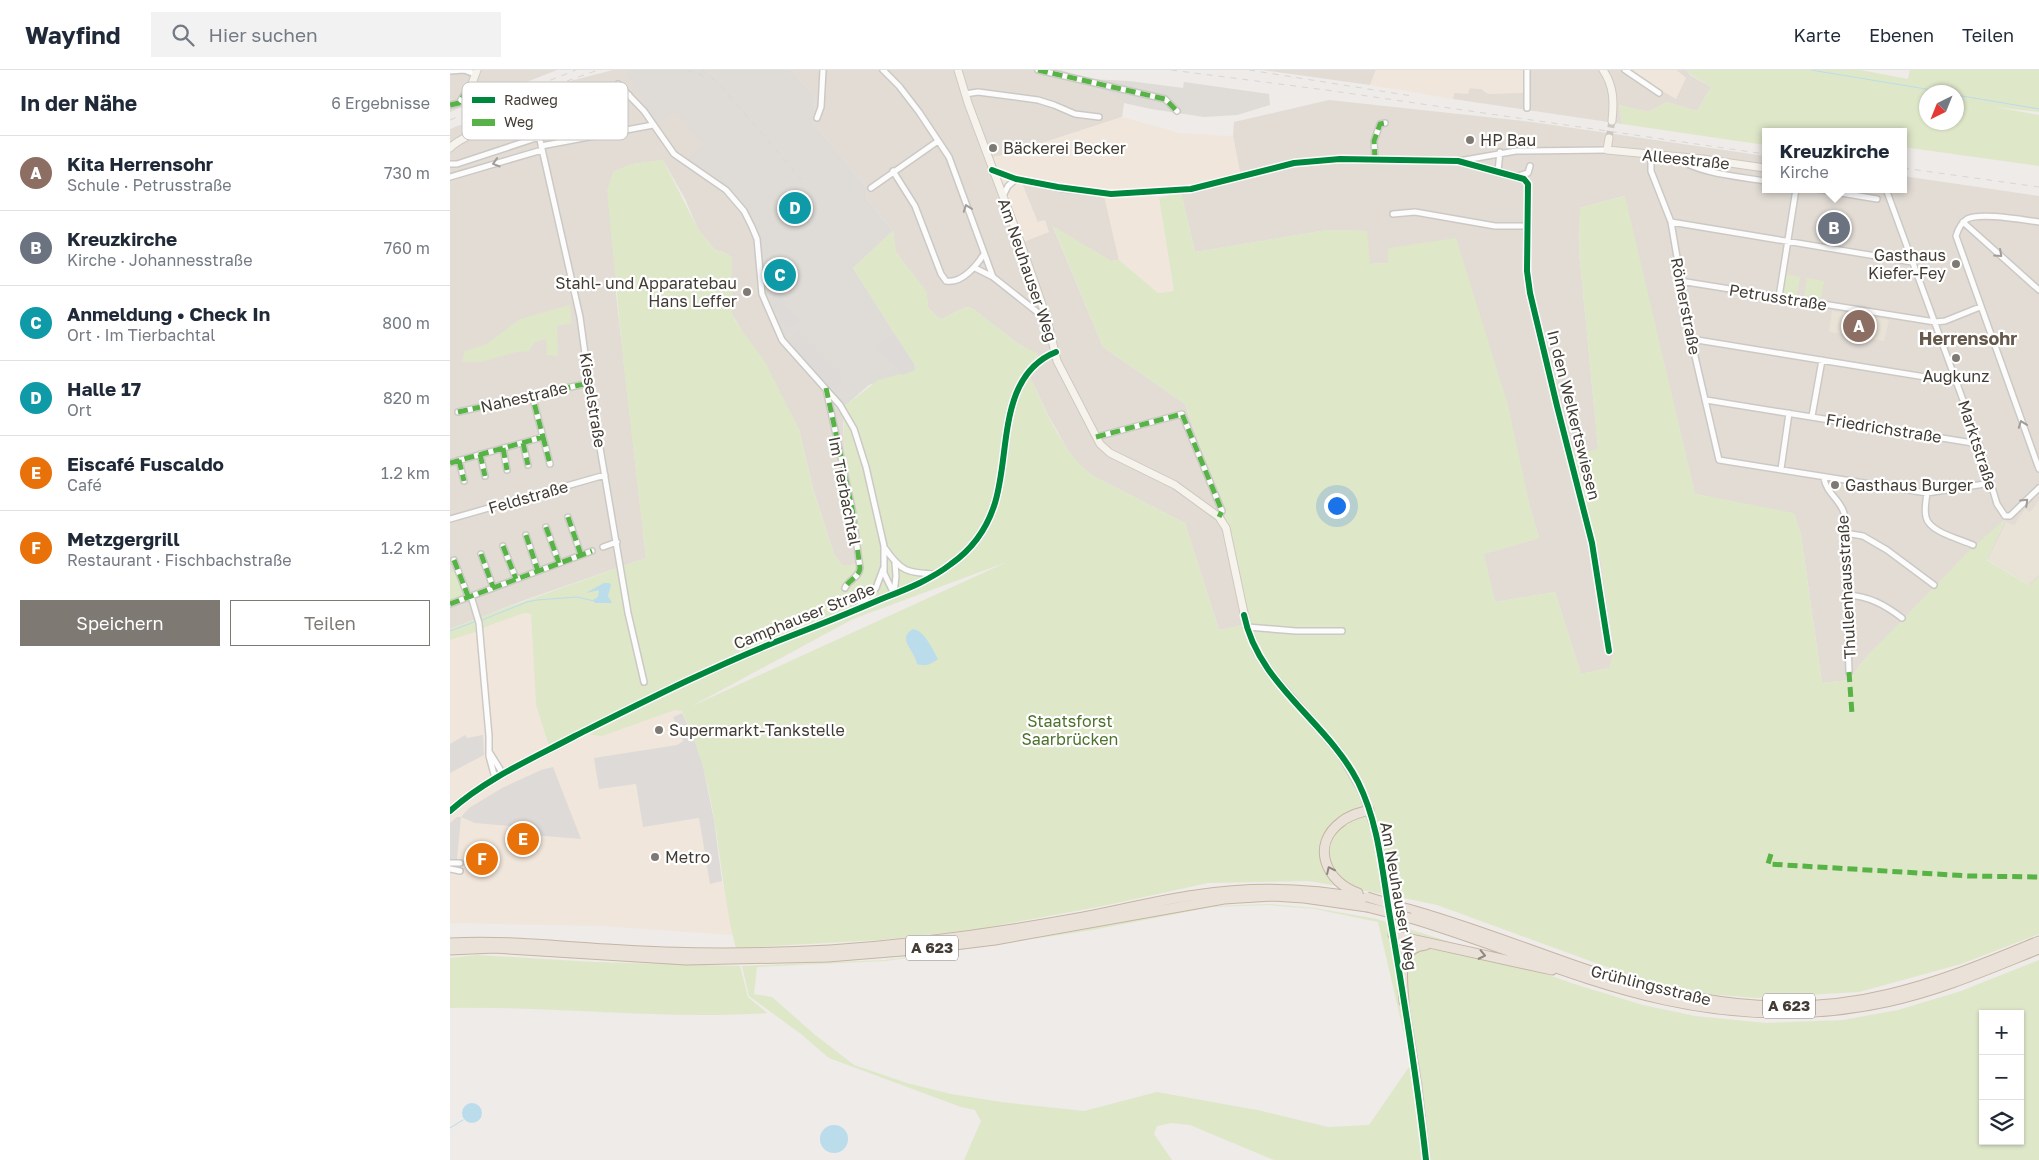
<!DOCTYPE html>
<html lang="de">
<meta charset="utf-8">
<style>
body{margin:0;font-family:"Golos Text",sans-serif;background:#f2f2f3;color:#1f2937}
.controls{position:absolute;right:15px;bottom:15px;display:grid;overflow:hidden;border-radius:0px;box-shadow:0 1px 4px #0004}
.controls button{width:45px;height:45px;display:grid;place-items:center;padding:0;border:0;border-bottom:1px solid #e0e1e3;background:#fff;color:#1f2937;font:25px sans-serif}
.compass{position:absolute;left:1469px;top:15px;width:45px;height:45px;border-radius:50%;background:#fff;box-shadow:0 1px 4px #0004;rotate:223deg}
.you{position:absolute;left:886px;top:435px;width:18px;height:18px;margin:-12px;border:4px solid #fff;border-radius:50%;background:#1a73e8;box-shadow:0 0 0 8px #1a73e833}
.badge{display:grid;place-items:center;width:32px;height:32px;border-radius:50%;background:#7f7974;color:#fff;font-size:16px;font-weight:700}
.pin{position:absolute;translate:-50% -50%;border:2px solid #fff;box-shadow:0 1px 5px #0006}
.popup{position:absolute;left:1312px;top:58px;width:145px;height:65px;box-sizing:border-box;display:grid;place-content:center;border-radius:0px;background:#fff;filter:drop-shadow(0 1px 4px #0005);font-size:16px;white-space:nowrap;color:#747a83}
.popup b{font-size:19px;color:#1f2937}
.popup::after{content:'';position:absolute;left:50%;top:100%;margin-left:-10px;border:10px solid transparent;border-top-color:#fff}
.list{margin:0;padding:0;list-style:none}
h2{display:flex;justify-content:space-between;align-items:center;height:65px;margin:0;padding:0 20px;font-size:21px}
h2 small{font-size:16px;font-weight:400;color:#747a83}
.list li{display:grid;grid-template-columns:32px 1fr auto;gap:15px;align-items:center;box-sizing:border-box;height:75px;padding:0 20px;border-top:1px solid #e0e1e3}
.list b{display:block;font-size:19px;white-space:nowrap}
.list p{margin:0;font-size:16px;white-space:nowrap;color:#747a83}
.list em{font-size:16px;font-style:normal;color:#747a83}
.actions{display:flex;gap:10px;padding:15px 20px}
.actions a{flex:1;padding:11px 0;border:1px solid #7f7974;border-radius:0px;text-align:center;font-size:18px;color:#7f7974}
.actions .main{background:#7f7974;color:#fff}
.icon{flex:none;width:28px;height:28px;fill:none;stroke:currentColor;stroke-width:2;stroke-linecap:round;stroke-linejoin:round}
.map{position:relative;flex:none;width:1589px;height:1090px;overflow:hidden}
header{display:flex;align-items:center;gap:30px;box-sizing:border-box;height:70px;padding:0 25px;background:#fff;border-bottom:1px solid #e0e1e3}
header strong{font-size:24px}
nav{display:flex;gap:28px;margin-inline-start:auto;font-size:18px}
.search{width:350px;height:45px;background:#f2f2f3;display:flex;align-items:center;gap:12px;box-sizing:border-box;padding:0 18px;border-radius:0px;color:#747a83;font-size:19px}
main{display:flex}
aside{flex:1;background:#fff}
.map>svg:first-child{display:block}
.residential{fill:#e2dcd5}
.commercial{fill:#f1e6db}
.industrial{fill:#dfdbd7}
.education{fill:#e9e2d7}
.green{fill:#dfe7c9;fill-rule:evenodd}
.parking{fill:#dddad8}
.water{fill:#badceb}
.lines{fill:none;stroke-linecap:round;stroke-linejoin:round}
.stream{stroke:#badceb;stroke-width:1}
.secondary-tunnel{stroke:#ccc8c4;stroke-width:7;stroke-dasharray:7 3.5;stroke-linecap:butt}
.street-casing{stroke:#ccc9c5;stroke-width:8}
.secondary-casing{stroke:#cfc9c0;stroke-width:9}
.highway-casing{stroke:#c5b5a4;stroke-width:11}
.street{stroke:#fcfcfc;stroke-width:5}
.secondary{stroke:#f6f3ed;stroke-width:7}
.highway{stroke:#eae2d9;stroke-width:9}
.rail{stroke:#d8d7d7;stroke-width:1;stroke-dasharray:6 6;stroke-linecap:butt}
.highway-bridge-casing{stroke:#c5b5a4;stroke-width:11;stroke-linecap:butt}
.highway-bridge{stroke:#eae2d9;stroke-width:9}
.quiet{stroke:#57b346;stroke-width:5;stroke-dasharray:10 5;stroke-linecap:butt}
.cycleway-casing{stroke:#fff;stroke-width:9}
.cycleway{stroke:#00873e;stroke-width:6}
.oneway{stroke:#a09c98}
.oneway2{stroke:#8e877f}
.poi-dot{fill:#7f7974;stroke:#fff;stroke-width:2}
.labels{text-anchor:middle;stroke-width:4.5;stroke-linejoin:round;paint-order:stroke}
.shield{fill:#fff;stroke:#7b7672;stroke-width:1}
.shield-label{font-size:15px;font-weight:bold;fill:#433c35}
.poi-label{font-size:16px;fill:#433c35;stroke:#fff;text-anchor:start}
.street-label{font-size:16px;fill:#433c35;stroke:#fff}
.park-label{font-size:16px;fill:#4d722b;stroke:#fff}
.neighbourhood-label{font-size:18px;font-weight:bold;fill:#66594c;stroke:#fff}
.key{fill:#fff;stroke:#c7c4c2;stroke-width:1}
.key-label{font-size:14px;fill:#433c35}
</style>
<header>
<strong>Wayfind</strong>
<div class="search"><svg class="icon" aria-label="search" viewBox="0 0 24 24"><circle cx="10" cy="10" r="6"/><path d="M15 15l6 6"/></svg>Hier suchen</div>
<nav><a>Karte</a><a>Ebenen</a><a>Teilen</a></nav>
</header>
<main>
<aside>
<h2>In der Nähe<small>6 Ergebnisse</small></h2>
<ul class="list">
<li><span class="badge" style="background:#8d6e63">A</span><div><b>Kita Herrensohr</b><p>Schule · Petrusstraße</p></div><em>730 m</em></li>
<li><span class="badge" style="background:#6b7280">B</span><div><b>Kreuzkirche</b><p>Kirche · Johannesstraße</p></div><em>760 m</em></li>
<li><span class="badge" style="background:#0f9aa8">C</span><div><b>Anmeldung • Check In</b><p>Ort · Im Tierbachtal</p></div><em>800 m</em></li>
<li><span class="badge" style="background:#0f9aa8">D</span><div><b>Halle 17</b><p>Ort</p></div><em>820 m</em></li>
<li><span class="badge" style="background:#e8710a">E</span><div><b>Eiscafé Fuscaldo</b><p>Café</p></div><em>1.2 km</em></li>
<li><span class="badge" style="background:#e8710a">F</span><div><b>Metzgergrill</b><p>Restaurant · Fischbachstraße</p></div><em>1.2 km</em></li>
</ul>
<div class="actions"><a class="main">Speichern</a><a>Teilen</a></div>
</aside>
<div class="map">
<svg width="1589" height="1090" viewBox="0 0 1589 1090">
<rect width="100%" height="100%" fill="#eeebe8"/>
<path class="residential" d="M0,0H107L0,42Z
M163,0H174L188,21L228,41L253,75L237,89L280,120L296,139L307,161L311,180L312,207L342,275L395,336L393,356L395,385L413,491L402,495H392L384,484L363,419L349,359L282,244V188L274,182L265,180L248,159L235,129L213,90L183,94L163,102L166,224L196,488L75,530L0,559V59L120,11Z
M341,0H611L638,9L636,16L659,23L674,33L672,47L558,84L539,88L588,153L569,106L654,125L669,190L661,191L603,157L653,277L735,334L778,455L799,554L769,560L735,453L643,406L630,396L619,382L598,345L577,301L588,285L567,273L522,238L516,237L492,249L486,246L478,238L476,222L446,182L443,161L416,128L418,119L363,53L365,27Z
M812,0H926L920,15Z
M1075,0H1176L1236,8L1226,0H1237L1240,5L1261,17L1247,41L1217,32L1198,42L1169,35L1172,54L1003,29L1004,23L1019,18L1031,19Z
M879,30L1082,52L1315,86V119H1453V106L1589,126V507L1580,515L1537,489L1555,450L1416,587L1399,610L1372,613L1351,465L1344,444L1245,424L1174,126L1130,138L1129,181L1148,378L1152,496L1164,583L1159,598L1131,604L1105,522L1045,532L1033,484L1089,468L1080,437L938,178V193L919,194L916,161L877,160L745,182L731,123L791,108L783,66L784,52Z"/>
<path class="commercial" d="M926,0H1075L1073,23L1038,24L1031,19L1020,18L1018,24L1004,23L1003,29L920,15Z
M1176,0H1226L1236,8L1226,29Z
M672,47L729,63L783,66L791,108L709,129L724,221L708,223L669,190L654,125L569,106L587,152L595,150L599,162L571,173L538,88L558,84Z
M74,543L81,544L86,635L127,663L225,640L232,641L243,666L283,865L149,856L0,853V570L26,562L32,558Z"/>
<path class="industrial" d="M174,0H341L365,27L363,53L418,119L416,128L443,161L403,198L464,294L465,300L419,315L395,336L344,278L329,257L315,225L311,180L307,161L296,139L280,120L237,89L252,75L228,42L207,53Z
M638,9L679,11L733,18L734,12L819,24L820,35L787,45L754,47L701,39L674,33L659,23L636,16Z"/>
<path class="education" d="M1382,241L1439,250L1434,271L1379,262Z
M1589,430V505L1579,514L1538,489L1556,452L1564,455L1575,439L1580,442Z"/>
<path class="green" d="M1237,0H1410L1458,9L1460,0H1589V42L1544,37L1589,45V96L1453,77V62H1315V75L1172,54L1169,35L1198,42L1217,32L1247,41L1261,17L1240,4ZM1476,22H1506V52H1476Z
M213,90L248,159L265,180L274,182L282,188V244L286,252L315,292L349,359L363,420L384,484L392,495H402L413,490C406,440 389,387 395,336L428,310L465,300L464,294L403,198L443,161L446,182L477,222L478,238L486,246L492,249L516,237L522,238L567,273C574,278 581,279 588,284L577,301C595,338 610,380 643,406L735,453L769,560L799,554L778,455L735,334L653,277L603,156L661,191L669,190L708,223L724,221L709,128L731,123L745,182L877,160L917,161L920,194L938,193V178L1006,168L1058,335L1080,437L1089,468L1034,484L1045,532L1105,522L1131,604L1159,598L1164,583L1152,496L1123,388L1148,378L1129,181L1130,138L1175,126L1245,424L1344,443L1351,465L1372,613L1399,610L1416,587L1519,481L1555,449L1537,490L1579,515L1589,507V864L1511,894L1409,922L1305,928L1245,923L1184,907L987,835L944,826L859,811L758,813L653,836L528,859L430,870L286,878C270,818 270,755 252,696C247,677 240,659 232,641L225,640L152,666L127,663L99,676L86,635L81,544L74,543L32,558L30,547L196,488L174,298L157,121L163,102L182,94ZM557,492L242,636L403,549Z
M1335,204L1350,207L1347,225L1332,223Z
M1357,208L1374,211L1371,229L1354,226Z
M120,235L122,253L107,256L108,286L97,285L96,269L85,272L79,281L66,282L31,292H12L15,281L37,274L70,249Z
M4,500L14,525L0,531V502Z
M24,550L26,562L0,570V559Z
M819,834L865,838L927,849L1042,885L1124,914L1193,935L1245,946L1316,953L1393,950L1448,940L1511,921L1589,890V1090H824L740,1055L722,1053L707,1056L704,1064L722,1090H514L531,1051L525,1040L511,1037L379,988L351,964L299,926L292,896L435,890L571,871L762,836ZM818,835L865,839L928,852L961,994L919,1055L878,1057L812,1041L707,1022L634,1041L551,1032L501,1024L457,1013L404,995L364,964L322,927L304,924L307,897L436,891L643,860L762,837ZM1533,944H1570V1071H1533Z
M27,885L144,892L290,896L298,927L317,943C211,950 106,936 0,938V888Z"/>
<path class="parking" d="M334,219L335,226L331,229L350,250L336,258L322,232L324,228L320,223Z
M349,261L388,301L391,309L390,315L385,319L370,308L342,275L340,271L341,267Z
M445,265L464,294L465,300L452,305L424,276Z
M232,643L243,666L253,697L264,750L272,811L260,814L249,748L193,757L186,714L149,719L146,701L144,688L227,675L233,671L223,647Z
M15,665L17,668L33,665L34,685L0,703V674Z
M103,697L131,769L82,765V758L25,753L11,747L7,790L0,789V753L7,747H11L19,738L52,718L91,700Z"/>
<path class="water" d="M154,513H159L161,515L158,526L162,533H145L143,530L148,527L149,520L136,523Z
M463,559C474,560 483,580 488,589C481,594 476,597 467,594C465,580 446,569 463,559Z
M12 1043a10 10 0 1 1 20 0a10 10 0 1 1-20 0Z
M370 1069a14 14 0 1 1 28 0a14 14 0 1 1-28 0Z"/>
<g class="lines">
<path class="stream" d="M1361,0L1494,22
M1506,25L1589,39
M32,550L77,532L87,530L127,527L144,531
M0,561L24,552
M0,1058L13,1050"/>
<path class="secondary-tunnel" d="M1159,68L1162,51"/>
<g class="street-casing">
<path id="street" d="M433,0L449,16L469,42L499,87L543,207
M588,0L715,29L727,41
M1175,0L1209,23
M0,1L14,0L25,4
M168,14L194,41L224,84L276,120L294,141L302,157L307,169L312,224L332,270L390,335L404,359L416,397L434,476V503L444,524
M515,24L528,22L588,30L604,35L625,44L649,47
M0,35L9,33L15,23L20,19
M1077,38V0
M85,48L130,247L139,313L178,543L194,612
M367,48L371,37L373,0
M30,55C49,57 67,44 85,48L164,26L179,25
M91,76L203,55
M1201,84V101L1221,152L1241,269L1269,390L1477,423L1541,413
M1224,87C1251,104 1284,106 1315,111
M925,89L924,71L930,54L935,53
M1009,91L1066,81L1157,80
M0,94H7L89,67
M543,100L566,109L614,119L661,124L741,119L844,93L890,89L1008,91L1074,109L1078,114L1077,201L1080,223L1107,336L1142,473L1159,581
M443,101L465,136L491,204L496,211C512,214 527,195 534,184
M1048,101L1050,82
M1068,106L1078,103L1080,96
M0,107L92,80
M421,118L488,71
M1367,119L1427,129
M1436,119L1529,374L1547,434L1555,446H1560L1589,418
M553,126L558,116L566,109
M943,144L965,142L1045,156H1078
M1221,152L1462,192
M1513,152L1589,220
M1589,152C1573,150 1530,142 1517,149C1511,153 1508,159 1506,166L1589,399
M525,198L543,207L596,249
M1230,211L1485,252L1495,251L1530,237
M1329,227L1346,119
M1241,269L1506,312
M376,319L402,438L410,498C409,508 399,509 395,518
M1256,330L1529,374
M8,342L139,313
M1362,346L1372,290
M93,367L100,394
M646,367L732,344L772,441L769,447
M73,373L78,395
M53,378L57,400
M30,384L35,406
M9,390L14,411
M0,393L93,367L82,325
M1331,399L1339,343
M1374,408C1376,423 1390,429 1394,443L1399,602
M1477,423C1476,431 1474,439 1476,447C1479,462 1510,469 1523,475
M118,447L131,485
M0,449L155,405
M96,457L109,493
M1395,463L1413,466L1437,480L1484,515
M76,465L88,501
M53,476L66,509
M153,477L167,472
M434,477C451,502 457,503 487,504
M31,484L43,517
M4,490L18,526
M444,524L446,506L445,493
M1397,525C1419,526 1435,535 1452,548
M21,526L29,553L39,666V686L45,708
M0,534L142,481
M408,537L426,518L433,499
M797,557L846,561H892
M40,683L53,704
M0,793H10
M0,799L10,801"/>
</g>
<g class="secondary-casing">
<path id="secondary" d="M508,0L518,33L571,174L597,249L607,291L650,374L660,383L725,415L769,447L776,458L797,557L807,582L822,605L890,683L913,723L926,763L931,787L950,906
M1153,0C1164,16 1164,32 1162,51
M1159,68L1157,80L1252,89L1315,98
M0,78C9,67 35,64 29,46C27,37 22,29 20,19L27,0
M0,741C37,708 82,689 125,666C195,631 266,595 338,567C369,555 399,543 429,530C454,520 479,511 501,494C521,480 536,460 544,436C561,387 546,306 606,282
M954,929L968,1015L976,1090"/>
</g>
<g class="highway-casing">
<path id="highway" d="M908,823C876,812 860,775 891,752C899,745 909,743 919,740
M951,837C1015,854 1076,879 1138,900C1236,932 1337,949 1439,924C1491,912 1540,891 1589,871
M960,848C1045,873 1128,911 1215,930C1288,946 1362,948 1436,932C1489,921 1539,899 1589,879
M943,865L1102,900
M0,873C52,870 105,876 157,879C231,884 306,884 380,880C463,874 546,863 628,848C668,841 707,830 746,825C803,816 861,818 917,829
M0,880L44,878L236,890L378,887L464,880L545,870L774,829L823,826L854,828L917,837
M954,932C953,910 945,878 976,875"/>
</g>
<use href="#street" class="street"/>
<use href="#secondary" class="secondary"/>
<use href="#highway" class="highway"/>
<path class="rail" d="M237,0L256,7
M252,0L269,14L352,110
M721,0L876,20L1315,84
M799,0L962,26
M117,11L148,0
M0,50L126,0
M1453,98L1589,117"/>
<g class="highway-bridge-casing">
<path id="highway-bridge" d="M917,827L951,837
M917,837L960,848"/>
</g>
<use href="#highway-bridge" class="highway-bridge"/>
<path class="quiet" d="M588,0L715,29L727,41
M0,35L9,33L15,23L20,19
M925,89L924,71L930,54L935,53
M376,318L402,438L410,498C409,508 399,509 395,518
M8,342L139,313
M93,367L100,394
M646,367L732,344L772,441L769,447
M73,373L78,395
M53,378L57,400
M30,384L35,406
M9,390L14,411
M0,393L93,367L82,325
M118,447L131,485
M96,457L109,493
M76,465L88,501
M53,476L66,509
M31,484L43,517
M4,490L18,526
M0,534L142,481
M1399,602L1402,644
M1321,784L1318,794L1519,806L1589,807"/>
<g class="cycleway-casing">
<path id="cycleway" d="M542,100L566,109L608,117L661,124L741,119L844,93L890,89L1008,91L1074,109L1078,114L1077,201L1080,223L1107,336L1142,473L1159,581
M794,545C808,615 877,651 908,712C929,754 932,801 940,847C954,928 967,1008 976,1090
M0,741C37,708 82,689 125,666C195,631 266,595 338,567C369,555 399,543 429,530C454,520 479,511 501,494C521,480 536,460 544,436C561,387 546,306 606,282"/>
</g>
<use href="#cycleway" class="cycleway"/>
</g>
<defs><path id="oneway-chevron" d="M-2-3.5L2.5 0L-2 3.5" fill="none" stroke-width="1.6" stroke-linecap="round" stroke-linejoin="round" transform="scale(1.25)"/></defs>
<g class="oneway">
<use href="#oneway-chevron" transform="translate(46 93) rotate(163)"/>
<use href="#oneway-chevron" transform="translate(517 138) rotate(-110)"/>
<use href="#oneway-chevron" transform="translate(1549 184) rotate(42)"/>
<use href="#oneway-chevron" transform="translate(1572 354) rotate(-110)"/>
<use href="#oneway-chevron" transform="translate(1575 432) rotate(-44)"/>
</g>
<g class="oneway2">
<use href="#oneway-chevron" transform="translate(880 800) rotate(-115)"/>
<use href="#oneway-chevron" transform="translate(1032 885) rotate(12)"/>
</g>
<g class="poi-dot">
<circle cx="1020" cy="70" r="5"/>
<circle cx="543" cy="78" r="5"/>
<circle cx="1506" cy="194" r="5"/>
<circle cx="297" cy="222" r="5"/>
<circle cx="1506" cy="288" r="5"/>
<circle cx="1385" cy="415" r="5"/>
<circle cx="209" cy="660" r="5"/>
<circle cx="205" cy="787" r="5"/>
</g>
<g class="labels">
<g class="shield">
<rect x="456" y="865.5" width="52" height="25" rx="4"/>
<rect x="1313" y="923.5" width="52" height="25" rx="4"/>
</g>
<g class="shield-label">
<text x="482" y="883">A 623</text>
<text x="1339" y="941">A 623</text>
</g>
<g class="poi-label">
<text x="1030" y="76">HP Bau</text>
<text x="553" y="84">Bäckerei Becker</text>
<text x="1496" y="191" text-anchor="end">Gasthaus<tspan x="1496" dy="18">Kiefer-Fey</tspan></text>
<text x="287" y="219" text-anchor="end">Stahl- und Apparatebau<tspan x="287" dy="18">Hans Leffer</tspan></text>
<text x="1506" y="312" text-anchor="middle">Augkunz</text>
<text x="1395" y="421">Gasthaus Burger</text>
<text x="219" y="666">Supermarkt-Tankstelle</text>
<text x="215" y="793">Metro</text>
</g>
<g class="street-label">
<text transform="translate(1236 89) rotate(6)" y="6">Alleestraße</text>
<text transform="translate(578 200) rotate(71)" y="6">Am Neuhauser Weg</text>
<text transform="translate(1328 227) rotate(9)" y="6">Petrusstraße</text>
<text transform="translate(1236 236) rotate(79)" y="6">Römerstraße</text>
<text transform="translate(74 327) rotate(-13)" y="6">Nahestraße</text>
<text transform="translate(143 330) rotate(81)" y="6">Kieselstraße</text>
<text transform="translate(1124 345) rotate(76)" y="6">In den Welkertswiesen</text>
<text transform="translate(1434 358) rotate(9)" y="6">Friedrichstraße</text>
<text transform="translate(1528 375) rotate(72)" y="6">Marktstraße</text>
<text transform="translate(395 421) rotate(79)" y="6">Im Tierbachtal</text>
<text transform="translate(78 427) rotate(-16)" y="6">Feldstraße</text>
<text transform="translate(1396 517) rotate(-93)" y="6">Thullenhausstraße</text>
<text transform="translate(354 546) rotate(-22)" y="6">Camphauser Straße</text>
<text transform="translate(949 826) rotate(80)" y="6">Am Neuhauser Weg</text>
<text transform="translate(1201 915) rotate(14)" y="6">Grühlingsstraße</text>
</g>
<g class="park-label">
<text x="620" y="657">Staatsforst<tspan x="620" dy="18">Saarbrücken</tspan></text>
</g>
<g class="neighbourhood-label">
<text x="1518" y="275">Herrensohr</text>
</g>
</g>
<rect x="12" y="12" width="166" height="58" rx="8" class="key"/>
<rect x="22" y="27" width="23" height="6" fill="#00873e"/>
<rect x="22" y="49" width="23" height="7" fill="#57b346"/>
<g class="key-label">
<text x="54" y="35">Radweg</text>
<text x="54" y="57">Weg</text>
</g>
</svg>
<div class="controls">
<button>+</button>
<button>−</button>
<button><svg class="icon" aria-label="layers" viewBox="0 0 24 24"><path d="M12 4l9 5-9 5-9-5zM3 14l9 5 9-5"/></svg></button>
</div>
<svg class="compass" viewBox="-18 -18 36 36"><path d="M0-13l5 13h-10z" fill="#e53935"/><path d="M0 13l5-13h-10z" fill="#747a83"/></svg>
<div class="you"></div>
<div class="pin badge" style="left:1409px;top:256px;background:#8d6e63">A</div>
<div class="pin badge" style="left:1384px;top:158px;background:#6b7280">B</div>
<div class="popup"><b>Kreuzkirche</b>Kirche</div>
<div class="pin badge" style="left:330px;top:205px;background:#0f9aa8">C</div>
<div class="pin badge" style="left:345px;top:138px;background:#0f9aa8">D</div>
<div class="pin badge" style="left:73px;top:769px;background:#e8710a">E</div>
<div class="pin badge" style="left:32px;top:789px;background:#e8710a">F</div>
</div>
</main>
